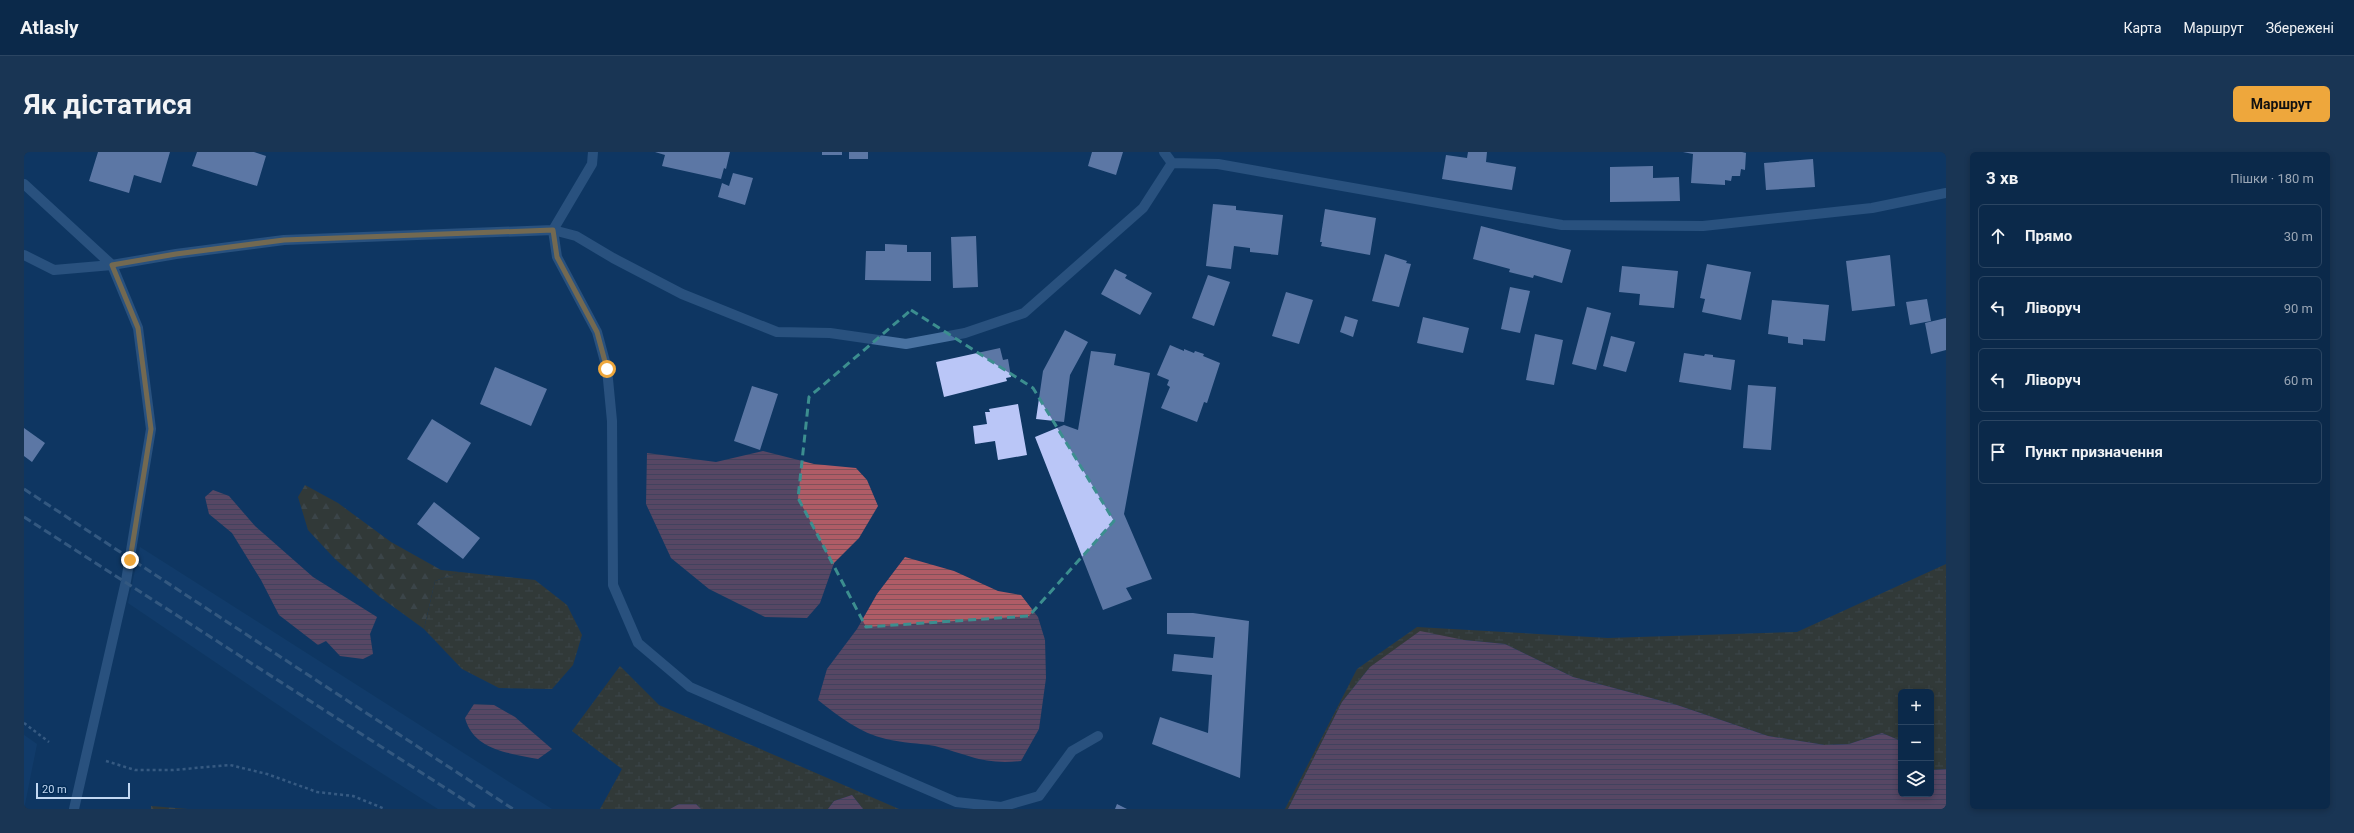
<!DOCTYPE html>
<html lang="uk">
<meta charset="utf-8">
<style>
body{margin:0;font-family:Roboto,sans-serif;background:#193554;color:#f1f3f6}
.controls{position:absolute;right:12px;bottom:12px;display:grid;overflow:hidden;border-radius:6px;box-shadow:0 2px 6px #0003}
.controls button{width:36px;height:36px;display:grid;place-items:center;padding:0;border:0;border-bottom:1px solid #2b4562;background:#0b294a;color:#f1f3f6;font:20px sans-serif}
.scale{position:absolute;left:12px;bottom:10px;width:94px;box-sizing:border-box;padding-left:4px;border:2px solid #c2d8f2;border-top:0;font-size:11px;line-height:14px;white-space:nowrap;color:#c2d8f2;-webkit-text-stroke:3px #032c56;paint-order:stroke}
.stop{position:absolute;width:12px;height:12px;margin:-9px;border:3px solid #eea73c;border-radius:50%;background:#fff}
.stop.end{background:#eea73c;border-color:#fff;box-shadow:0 1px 4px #0008}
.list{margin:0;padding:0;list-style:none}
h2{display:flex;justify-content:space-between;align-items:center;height:52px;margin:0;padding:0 16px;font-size:17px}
h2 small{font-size:13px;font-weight:400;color:#9aa6b5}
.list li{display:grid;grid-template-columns:26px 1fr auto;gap:12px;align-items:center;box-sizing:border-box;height:64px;margin:0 8px 8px;padding:0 8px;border:1px solid #2b4562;border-radius:6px}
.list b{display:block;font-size:15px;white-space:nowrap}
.list em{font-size:13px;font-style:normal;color:#9aa6b5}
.icon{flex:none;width:22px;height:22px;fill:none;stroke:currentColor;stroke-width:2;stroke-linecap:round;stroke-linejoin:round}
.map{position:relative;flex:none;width:1922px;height:657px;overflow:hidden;border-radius:6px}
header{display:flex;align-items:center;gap:24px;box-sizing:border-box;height:56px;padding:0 20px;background:#0b294a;border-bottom:1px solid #2b4562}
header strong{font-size:19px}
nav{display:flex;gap:22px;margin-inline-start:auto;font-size:14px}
.intro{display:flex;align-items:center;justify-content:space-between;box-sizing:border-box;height:96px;padding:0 24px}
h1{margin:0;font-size:28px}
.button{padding:10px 18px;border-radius:6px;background:#eea73c;color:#111;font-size:14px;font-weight:700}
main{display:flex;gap:24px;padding:0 24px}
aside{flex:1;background:#0b294a;border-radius:6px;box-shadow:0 2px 6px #0003}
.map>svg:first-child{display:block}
.built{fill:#154273}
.forest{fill:url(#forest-firs)}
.wetland{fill:url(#wetland-marsh)}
.water{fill:url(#water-rules)}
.building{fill:#bac6f7}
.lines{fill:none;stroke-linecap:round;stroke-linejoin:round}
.path{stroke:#6685a8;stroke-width:2.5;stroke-dasharray:3 3;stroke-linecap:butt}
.lane{stroke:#4972a1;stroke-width:10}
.street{stroke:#4972a1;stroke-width:10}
.rail{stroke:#6181a4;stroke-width:3;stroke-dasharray:8 4;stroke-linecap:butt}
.route{stroke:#eea73c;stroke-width:5}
.marked{fill:none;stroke:#3c8e8f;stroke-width:3;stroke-dasharray:8 5;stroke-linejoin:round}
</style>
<header>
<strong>Atlasly</strong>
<nav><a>Карта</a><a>Маршрут</a><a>Збережені</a></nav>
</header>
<div class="intro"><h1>Як дістатися</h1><a class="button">Маршрут</a></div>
<main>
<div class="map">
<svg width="1922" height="657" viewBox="0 0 1922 657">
<defs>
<pattern id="forest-firs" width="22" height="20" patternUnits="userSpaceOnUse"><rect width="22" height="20" fill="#5c3c06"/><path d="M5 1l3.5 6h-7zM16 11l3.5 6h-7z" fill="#72572b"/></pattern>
<pattern id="wetland-marsh" width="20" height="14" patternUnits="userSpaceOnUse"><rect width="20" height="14" fill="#5c3c06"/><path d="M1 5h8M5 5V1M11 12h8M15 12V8" fill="none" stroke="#72572b"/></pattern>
<pattern id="water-rules" width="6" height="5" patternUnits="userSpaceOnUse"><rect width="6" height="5" fill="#af5c66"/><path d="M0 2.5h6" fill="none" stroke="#80515a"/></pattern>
</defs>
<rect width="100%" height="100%" fill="#0f3762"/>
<path class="built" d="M116,395L438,600L528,657H414L312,592L104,451Z
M0,583L13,592L0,657Z"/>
<path class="forest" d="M281,333L314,351L367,390L417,418L436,420L411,429L400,477L356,445L311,407L284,378L274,345Z
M127,654L164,657H127Z"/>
<path class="wetland" d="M1922,412V617L1907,618V540H1877V589L1858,581L1825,592L1801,593L1744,584L1653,553L1549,525L1481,492L1440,488L1346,515L1318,550L1264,657H1261L1333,517L1393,475L1584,486L1773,480Z
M436,420L511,428L543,453L558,483L549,513L528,537L475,536L438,517L400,477L411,429Z
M596,514L635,553L875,657H839L828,643L810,649L804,657H677L672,652H655L646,657H576L598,617L548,579Z"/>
<path class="water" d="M739,299L790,312L832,316L843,328L854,354L835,386L810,411L796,451L783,466L741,465L685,437L647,406L622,352L623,301L692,310Z
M189,338L205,344L231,374L289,425L353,465L346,482L349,502L339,507L316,504L302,489L294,493L255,463L237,428L208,381L185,362L181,345Z
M881,405L930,419L974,439L997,443L1014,465L1021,488L1022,526L1015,577L997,609C960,613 945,603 911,594C895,591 878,591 862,587C836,581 814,564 794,548L803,517L833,477L853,442Z
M1396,479L1440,488L1481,492L1549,525L1653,553L1744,584L1801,593L1825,592L1858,581L1877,589V642H1907V618L1922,617V657H1264L1318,550L1346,515Z
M450,552L470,553L491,565L528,597L514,607C486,601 450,599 441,566Z
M828,643L839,657H804L810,649Z
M655,652H672L677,657H646Z"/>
<path class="building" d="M74,0H146L137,31L110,23L105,41L65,29Z
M173,0H230L242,4L233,34L168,14Z
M631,0H706L702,17L700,16L697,27L638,14L641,3Z
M798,0H818V3H798Z
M825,0H844V7H825Z
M1068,0H1099L1092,23L1064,14Z
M1444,0H1463L1462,10L1492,15L1488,38L1418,27L1422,3L1443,6Z
M1659,0H1718L1722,1L1721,18L1717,17L1716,24H1708L1707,29L1701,28V33L1667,31L1669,2Z
M1789,7L1791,35L1742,38L1740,11Z
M1629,14V26L1655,25L1656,49L1586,50V15Z
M709,21L729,26L721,53L694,45L698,31L705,34Z
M1189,52L1212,54V58L1259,63L1254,103L1226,100V96L1210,94L1207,117L1182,114Z
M1301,57L1352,66L1346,103L1297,94L1298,90H1296Z
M1457,74L1547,98L1538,131L1510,123L1509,126L1485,120L1486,117L1449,107Z
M952,84L954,135L929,136L927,85Z
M861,92L883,93V100H907V129L841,128L842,99H861Z
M1361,102L1383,109L1382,111L1387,112L1375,155L1348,149Z
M1866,103L1871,154L1828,159L1822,109Z
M1683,112L1727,120L1717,168L1678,160L1681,147L1676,146Z
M1598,114L1654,119L1650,156L1615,153L1616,142L1595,140Z
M1091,117L1103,123L1101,126L1128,141L1116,163L1077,142Z
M1184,123L1206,130L1190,174L1168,166Z
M1486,135L1506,139L1496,181L1477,177Z
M1262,140L1289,148L1275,192L1248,184Z
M1903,147L1907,169L1886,173L1882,150Z
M1748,148L1805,153L1801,189L1779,187V193L1764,191V185L1744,182Z
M1563,155L1587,161L1572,218L1548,212Z
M1321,164L1334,168L1329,185L1316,180Z
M1399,165L1445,176L1439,201L1393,191Z
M1922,166V198L1907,202L1901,171Z
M1041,178L1064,190L1046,223L1040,270L1012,267L1019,219Z
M1511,182L1539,188L1530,233L1502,228Z
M1587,184L1611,190L1602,220L1579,214Z
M1146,193L1160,199V197L1170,201L1171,199L1180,202L1179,204L1196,211L1183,251L1180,250L1173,270L1137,256L1146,235L1143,233L1145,228L1133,223Z
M976,196L979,208L984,207L987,225L982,226L983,229L920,245L912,210Z
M1067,199L1092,202L1090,213L1126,221L1100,362L1128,427L1102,436L1108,447L1079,458L1011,285L1040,273L1054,278Z
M1660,201L1680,204L1681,202L1689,203V205L1711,208L1707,238L1655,230Z
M471,215L523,237L507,274L456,252Z
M1724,233L1752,235L1747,298L1719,296Z
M728,234L754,242L736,298L710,289Z
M994,252L1003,303L974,308L971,289L951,292L949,274L963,272L961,260H966L965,257Z
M408,267L447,291L423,331L383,307Z
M0,276L21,291L8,310L0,304Z
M410,350L456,386L439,407L393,372Z
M1143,461H1169L1225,469L1216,626L1128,592L1136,565L1184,581L1188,523L1148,519L1150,502L1189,506L1191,485L1143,482Z
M1093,652L1103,657H1091Z"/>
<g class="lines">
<path class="path" d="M0,571L25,590
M82,609L111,618H149L206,613L243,622L293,640L329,644L361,657"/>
<path class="lane" d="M529,78L533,105L573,180L583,217L588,269L589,433L614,491L666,535L932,650L977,655L1015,644L1048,599L1074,584
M0,103L30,118L88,113"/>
<path class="street" d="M1140,0L1148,11
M0,32L88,113L114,176L127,277L102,429L50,657
M529,78L568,12L569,0
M88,113L152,102L260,88L529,78L552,84L589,106L658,142L753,180L806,181L882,192L941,181L1000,161L1119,56L1148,11L1194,12L1538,73L1679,74L1848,56L1922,41"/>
<path class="rail" d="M0,337L489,657
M0,365L454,657"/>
</g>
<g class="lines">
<path class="route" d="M106,408L127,277L114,176L88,113L152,102L260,88L529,78L533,105L573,180L583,217"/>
</g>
<path d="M0 0H1922V657H0ZM887,158L1009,236L1090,369L1005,464L842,475L774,346L785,245Z" fill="#0f3762" fill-opacity=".55" fill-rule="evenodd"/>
<path class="marked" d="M887,158L1009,236L1090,369L1005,464L842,475L774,346L785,245Z"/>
</svg>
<div class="controls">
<button>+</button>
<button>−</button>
<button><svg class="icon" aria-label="layers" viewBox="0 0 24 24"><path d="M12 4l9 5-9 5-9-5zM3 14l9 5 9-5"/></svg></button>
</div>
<div class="scale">20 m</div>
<div class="stop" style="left:583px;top:217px"></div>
<div class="stop end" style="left:106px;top:408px"></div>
</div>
<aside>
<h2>3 хв<small>Пішки · 180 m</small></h2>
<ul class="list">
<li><svg class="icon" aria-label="ahead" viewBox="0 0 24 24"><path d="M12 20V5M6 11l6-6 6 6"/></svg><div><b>Прямо</b></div><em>30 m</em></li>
<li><svg class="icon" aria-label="left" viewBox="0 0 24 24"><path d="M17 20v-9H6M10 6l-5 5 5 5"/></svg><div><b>Ліворуч</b></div><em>90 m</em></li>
<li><svg class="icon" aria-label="left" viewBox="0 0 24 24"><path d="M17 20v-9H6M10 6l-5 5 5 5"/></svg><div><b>Ліворуч</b></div><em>60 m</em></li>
<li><svg class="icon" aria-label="arrive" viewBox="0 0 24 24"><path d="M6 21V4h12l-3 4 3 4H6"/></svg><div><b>Пункт призначення</b></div></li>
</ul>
</aside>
</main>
